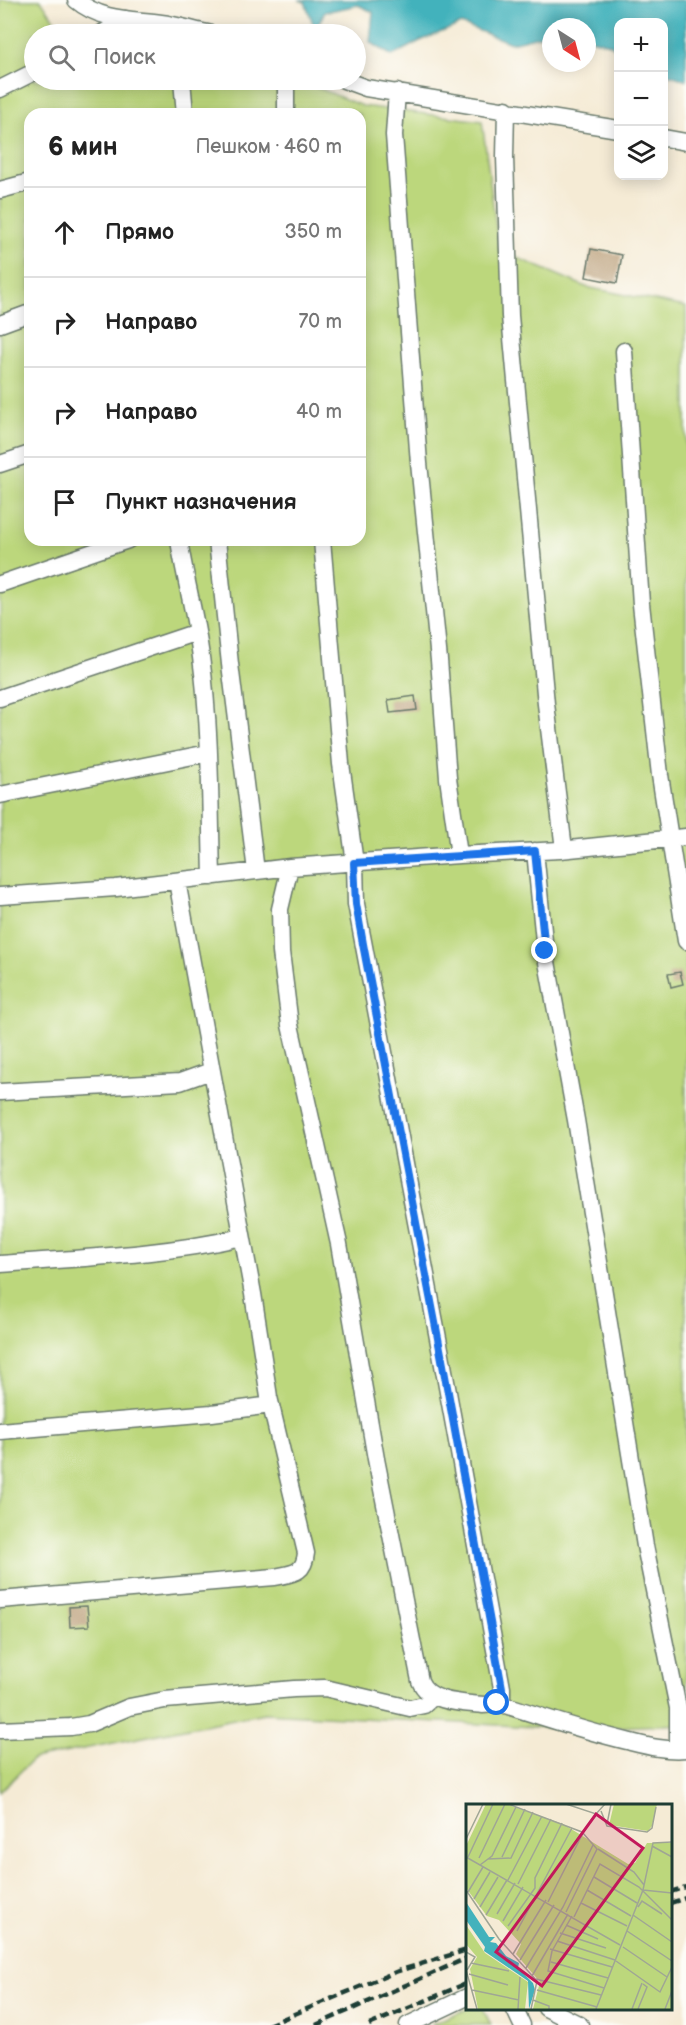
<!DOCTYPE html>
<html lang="ru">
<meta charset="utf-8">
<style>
body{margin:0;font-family:"Balsamiq Sans",sans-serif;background:#f2f2f2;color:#222}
.controls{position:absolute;right:18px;top:18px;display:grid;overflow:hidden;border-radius:12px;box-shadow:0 3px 15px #0003}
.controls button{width:54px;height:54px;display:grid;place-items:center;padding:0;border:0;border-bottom:2px solid #e0e0e0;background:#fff;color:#222;font:30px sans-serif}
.compass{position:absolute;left:542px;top:18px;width:54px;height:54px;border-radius:50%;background:#fff;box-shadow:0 3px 15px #0003;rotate:144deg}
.stop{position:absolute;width:18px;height:18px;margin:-14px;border:4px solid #1a73e8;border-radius:50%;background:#fff}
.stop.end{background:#1a73e8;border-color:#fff;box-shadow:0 2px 6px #0008}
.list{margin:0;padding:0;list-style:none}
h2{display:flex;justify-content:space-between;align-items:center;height:78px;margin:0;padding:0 24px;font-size:26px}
h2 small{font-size:20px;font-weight:400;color:#767676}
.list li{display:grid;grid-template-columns:39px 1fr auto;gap:18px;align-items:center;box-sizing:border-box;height:90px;padding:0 24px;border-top:2px solid #e0e0e0}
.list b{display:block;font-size:22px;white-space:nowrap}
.list em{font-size:20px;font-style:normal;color:#767676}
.icon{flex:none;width:33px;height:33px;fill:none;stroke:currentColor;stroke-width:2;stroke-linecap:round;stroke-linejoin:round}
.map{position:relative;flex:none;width:686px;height:2025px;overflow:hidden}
.search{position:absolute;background:#fff;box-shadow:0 3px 15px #0003;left:24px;top:24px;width:342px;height:66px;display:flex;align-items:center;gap:15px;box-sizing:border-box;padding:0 21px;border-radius:33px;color:#767676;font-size:22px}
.panel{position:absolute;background:#fff;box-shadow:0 3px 15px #0003;left:24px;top:108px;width:342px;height:438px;border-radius:18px}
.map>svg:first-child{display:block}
.green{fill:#bcd77c;stroke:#6e8a58;stroke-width:1.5;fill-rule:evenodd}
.water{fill:#43b2bc;stroke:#317878;stroke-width:1.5}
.building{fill:#bca07b}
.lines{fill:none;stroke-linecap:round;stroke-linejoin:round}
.minor-casing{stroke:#6a7a6c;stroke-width:19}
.minor{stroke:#fff;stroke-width:16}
.rail{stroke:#1f3d34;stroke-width:4.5;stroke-dasharray:9 4.5;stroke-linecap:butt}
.route{stroke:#1a73e8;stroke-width:8}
.inset-road{fill:none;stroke:#9fa595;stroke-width:1.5}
.view{fill:#c2185b;fill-opacity:0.15;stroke:#c2185b;stroke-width:3}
.inset-edge{fill:none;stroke:#1f3d34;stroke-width:3}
</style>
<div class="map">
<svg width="686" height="2025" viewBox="0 0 686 2025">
<rect width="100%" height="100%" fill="#fdfcf7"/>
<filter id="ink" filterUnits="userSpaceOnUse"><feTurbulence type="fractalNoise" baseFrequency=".0167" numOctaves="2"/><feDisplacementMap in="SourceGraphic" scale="12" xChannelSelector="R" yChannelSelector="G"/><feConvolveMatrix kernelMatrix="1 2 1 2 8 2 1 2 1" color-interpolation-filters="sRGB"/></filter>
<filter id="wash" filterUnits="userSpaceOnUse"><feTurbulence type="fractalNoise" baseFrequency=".008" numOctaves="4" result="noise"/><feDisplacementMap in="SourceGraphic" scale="24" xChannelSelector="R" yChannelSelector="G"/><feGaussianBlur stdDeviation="1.35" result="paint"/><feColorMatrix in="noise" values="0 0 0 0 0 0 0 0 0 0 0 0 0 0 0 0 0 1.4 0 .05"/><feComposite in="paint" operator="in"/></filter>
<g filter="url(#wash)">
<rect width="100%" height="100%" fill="#f5ebd5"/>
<path class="green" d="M0,0H41L55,21L72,34H34V80H299L362,106L482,121L499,250L586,287L686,307V1724L573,1729L264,1713L33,1759L0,1792ZM30,114H360V540H30Z
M469,2008L483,2009L491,2025H429Z"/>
<path class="water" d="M299,0H686V80L664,73V22H618V52L610,44L587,38V27H551V33L511,43L461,24L420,41L392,56L370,42L373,12L358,5L325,12L315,29L305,2Z"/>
<g id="blocks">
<path class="building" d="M591,249L622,255L617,283L586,277Z
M415,696L417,710L390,713L388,700Z
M680,972L683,984L671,987L668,974Z
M87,1606L89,1626L70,1627L69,1607Z"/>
</g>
</g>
<g filter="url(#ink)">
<use href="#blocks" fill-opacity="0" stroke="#6a7a6c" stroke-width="1.5"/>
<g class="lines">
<g class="minor-casing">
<path id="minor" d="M76,0C101,21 131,19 161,23C178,25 195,31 212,34
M101,34L126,19
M182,80L185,114
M344,80L366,88L618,129
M0,89L34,72
M397,92L394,135L419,463L439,660L448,778L459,855
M506,109L505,157L510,316L546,704L564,849
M286,114V80
M664,138L686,142
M0,190L30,182
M0,324L30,313
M624,351L641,604L660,775L686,941
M0,464L30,454
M179,540C185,579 196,617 201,657C211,729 210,804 212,877
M217,540L230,664L256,871
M322,540L341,764L355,863L356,904L441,1354L502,1688V1704
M0,584L128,540
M0,698L197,632
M0,795L208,753
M535,851L545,951L576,1120L645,1546L678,1708V1749
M290,867L280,909L281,952L290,1025L339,1244L376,1459L420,1681C429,1703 462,1703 483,1705C489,1705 495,1703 502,1704C543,1717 584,1731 627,1741C647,1746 665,1751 686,1749
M0,896L116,888L290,867L459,855L560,850L686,837
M0,1092L180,1082L211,1071
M0,1264C80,1258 164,1255 242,1237
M0,1431L212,1413L271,1405
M0,1600L275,1577C293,1573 304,1574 306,1553L269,1397L253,1294L177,881
M0,1730L71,1727L89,1724L129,1707L165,1700L294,1689L325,1688L410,1708L424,1705L434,1696
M514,2008L522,2025
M546,2008L580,2025
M408,2025L467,1997"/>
</g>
<use href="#minor" class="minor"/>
<path class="rail" d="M670,1892L686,1887
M670,1903L686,1898
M268,2025L398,1971L467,1950
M316,2025L467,1958
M369,2025L467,1983"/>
</g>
</g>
<g class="lines" filter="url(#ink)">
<path class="route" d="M497,1703L502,1704V1688L441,1354L363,944L356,904L354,863L535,851L545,951"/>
</g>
<g transform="translate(466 1804)">
<rect width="206" height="206" fill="#f5ebd5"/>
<path d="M20,0H40L97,20L162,60L169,59L181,39H205V205H67L74,178L50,150L55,140L33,116L21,112L0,84V42ZM148,0H191L186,22L182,27L143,21ZM0,121L19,149L62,178L59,205H12L4,165L11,153L0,140Z" fill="#bcd77c"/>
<path d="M0,98L23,133H29L24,138L30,139L40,152L53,159L52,164L67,179L69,186L63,205L62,177L18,147L19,143L0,116Z" fill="#43b2bc"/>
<path class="inset-road" d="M42,0L116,28L131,45L100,108M100,0L130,10L139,0M135,7L141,22L181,28L186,24L190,3M141,20L145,0M0,35L17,0M186,42L206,53M132,45L168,68L178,81M0,53L154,141M2,53L27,0M36,53L59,5M13,54L39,0M22,55L45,54L67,8M14,61L26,52L50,3M128,73L171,99M42,76L76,12M52,80L85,15M0,86L33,135L71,177L65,205M121,86L165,112M177,86L206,89M2,88L17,63M8,95L24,68M82,98L117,29M115,99L161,122M14,103L32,73M172,103L176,97L196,110M31,110L49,79M20,111L41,76M167,111L206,138M106,112L86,147L82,167L138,184M108,113L134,60L173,83L206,116M37,117L57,83M100,121L132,135M42,122L69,84V74L96,19M51,127L106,24M161,127L206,157M94,129L140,144M91,137L149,156M157,143L201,173M84,145L146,163M0,148L9,153L1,166M47,150L80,96M54,156L88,101M150,157L194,188L206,163M85,158L142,174M5,159L43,167M60,164L97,103L127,41M0,166L11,205M3,170L42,181M66,172L102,110M70,175L135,191M6,186L53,196M71,186L131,203M67,196L83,202V205M52,205L54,173M130,205L177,86L187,39L206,38M166,205L176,179M172,205L181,183L177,180M199,205L206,187"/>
<path class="view" d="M130,10L177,44L76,182L30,148Z"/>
<rect width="206" height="206" class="inset-edge"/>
</g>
</svg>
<div class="controls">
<button>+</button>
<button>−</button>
<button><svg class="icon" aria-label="layers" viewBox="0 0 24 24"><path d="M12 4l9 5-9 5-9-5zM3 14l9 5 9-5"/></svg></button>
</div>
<svg class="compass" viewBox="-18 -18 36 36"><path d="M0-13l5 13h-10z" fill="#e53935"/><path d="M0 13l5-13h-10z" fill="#767676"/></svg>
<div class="stop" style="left:497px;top:1703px"></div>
<div class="stop end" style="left:545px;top:951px"></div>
<div class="search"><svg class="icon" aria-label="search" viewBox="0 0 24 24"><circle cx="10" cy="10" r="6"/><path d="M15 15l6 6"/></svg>Поиск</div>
<section class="panel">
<h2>6 мин<small>Пешком · 460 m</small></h2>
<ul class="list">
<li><svg class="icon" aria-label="ahead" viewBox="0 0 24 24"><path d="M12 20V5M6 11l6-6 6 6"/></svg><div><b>Прямо</b></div><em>350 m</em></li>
<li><svg class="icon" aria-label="right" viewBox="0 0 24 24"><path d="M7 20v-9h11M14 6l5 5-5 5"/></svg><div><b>Направо</b></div><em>70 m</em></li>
<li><svg class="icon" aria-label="right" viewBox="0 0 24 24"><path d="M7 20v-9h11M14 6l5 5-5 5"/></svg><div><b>Направо</b></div><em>40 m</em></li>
<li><svg class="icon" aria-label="arrive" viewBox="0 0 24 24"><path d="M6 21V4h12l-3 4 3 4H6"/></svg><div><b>Пункт назначения</b></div></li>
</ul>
</section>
</div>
